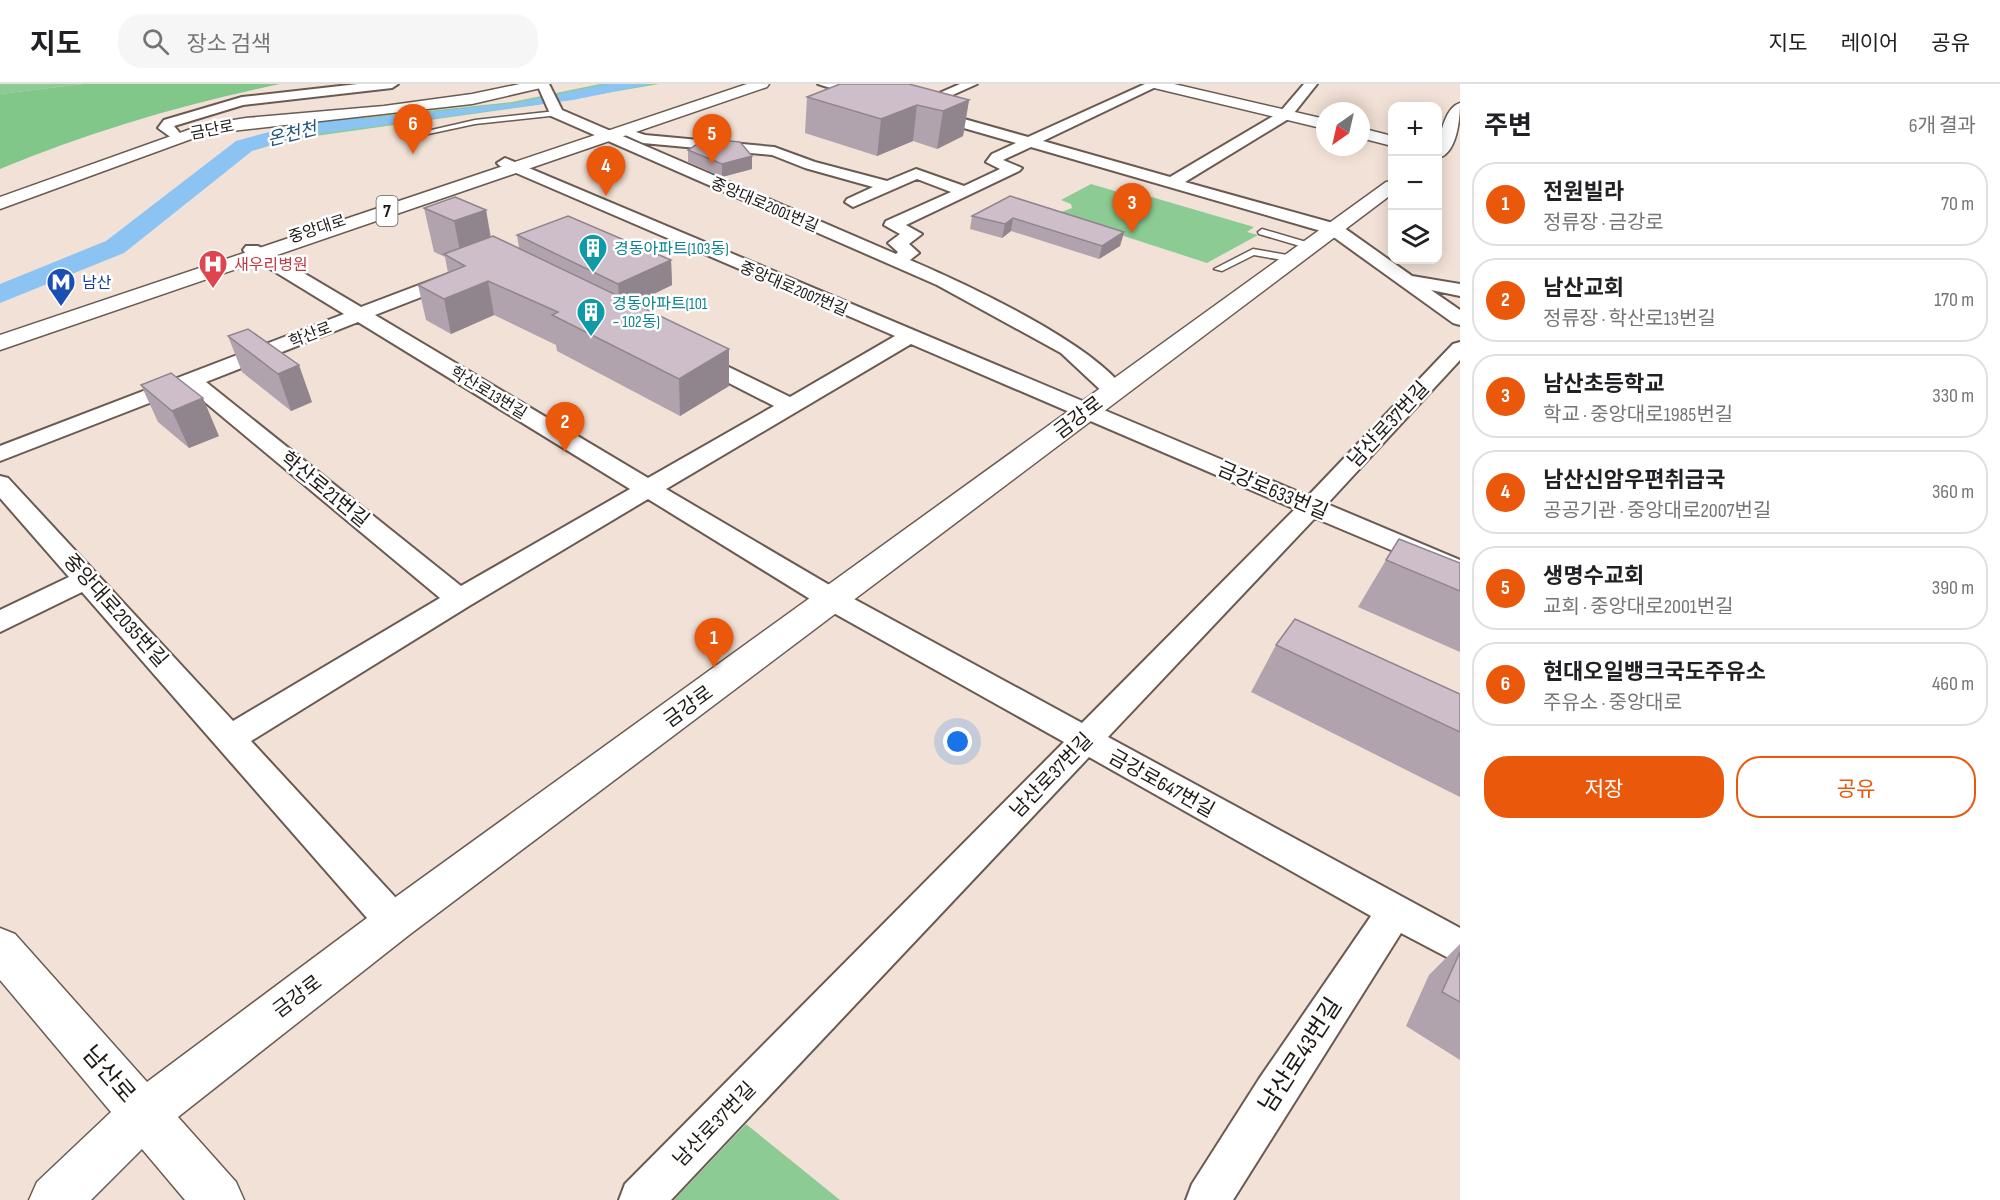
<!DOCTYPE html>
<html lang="ko">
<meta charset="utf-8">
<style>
body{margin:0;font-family:"Sofia Sans Condensed","Noto Sans KR",sans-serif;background:#f6f6f6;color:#202124}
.controls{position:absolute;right:18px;top:18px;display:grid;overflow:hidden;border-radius:12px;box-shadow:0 3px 15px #0003}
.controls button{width:54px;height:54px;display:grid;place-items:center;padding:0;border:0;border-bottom:2px solid #e0e0e0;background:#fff;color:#202124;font:30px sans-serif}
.compass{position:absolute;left:1316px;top:18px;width:54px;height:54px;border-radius:50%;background:#fff;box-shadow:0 3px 15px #0003;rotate:214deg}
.you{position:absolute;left:958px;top:658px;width:21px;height:21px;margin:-15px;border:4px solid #fff;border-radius:50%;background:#1a73e8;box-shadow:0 0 0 9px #1a73e833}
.badge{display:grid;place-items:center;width:39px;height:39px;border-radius:50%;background:#ea580c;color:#fff;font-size:20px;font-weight:700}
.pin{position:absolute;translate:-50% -50px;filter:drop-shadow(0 2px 3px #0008)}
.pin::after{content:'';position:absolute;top:32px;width:21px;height:18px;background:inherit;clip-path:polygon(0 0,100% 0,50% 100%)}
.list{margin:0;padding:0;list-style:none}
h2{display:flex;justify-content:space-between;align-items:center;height:78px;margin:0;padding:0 24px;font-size:26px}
h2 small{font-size:20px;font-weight:400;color:#757577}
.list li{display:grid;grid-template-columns:39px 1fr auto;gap:18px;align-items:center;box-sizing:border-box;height:84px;margin:0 12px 12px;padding:0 12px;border:2px solid #e0e0e0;border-radius:24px}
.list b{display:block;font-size:22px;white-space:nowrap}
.list p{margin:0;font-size:20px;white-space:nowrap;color:#757577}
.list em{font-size:20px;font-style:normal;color:#757577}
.actions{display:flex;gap:12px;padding:18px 24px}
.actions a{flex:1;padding:14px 0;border:2px solid #ea580c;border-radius:24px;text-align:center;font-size:21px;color:#ea580c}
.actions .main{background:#ea580c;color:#fff}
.icon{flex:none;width:33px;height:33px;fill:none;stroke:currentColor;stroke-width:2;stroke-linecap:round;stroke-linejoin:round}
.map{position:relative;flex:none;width:1460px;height:1116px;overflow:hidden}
header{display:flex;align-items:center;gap:36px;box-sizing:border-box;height:84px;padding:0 30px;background:#fff;border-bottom:2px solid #e0e0e0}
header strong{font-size:28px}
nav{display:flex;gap:33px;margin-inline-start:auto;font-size:21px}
.search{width:420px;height:54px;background:#f6f6f6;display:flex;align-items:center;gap:15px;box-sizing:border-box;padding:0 21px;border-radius:24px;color:#757577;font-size:22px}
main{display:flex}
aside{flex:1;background:#fff}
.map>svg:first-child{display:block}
.green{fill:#8ccb94}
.forest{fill:#80c789}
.water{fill:#8bc3f3}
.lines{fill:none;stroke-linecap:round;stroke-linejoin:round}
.river{fill:#8bc3f3;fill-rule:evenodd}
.lane-casing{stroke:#695b52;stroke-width:3}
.street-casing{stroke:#695b52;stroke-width:4}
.secondary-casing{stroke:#695b52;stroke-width:3}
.primary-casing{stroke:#695b52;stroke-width:3}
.lane{fill:#fff;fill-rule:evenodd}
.street{fill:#fff;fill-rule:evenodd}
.secondary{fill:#fff;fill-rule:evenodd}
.primary{fill:#fff;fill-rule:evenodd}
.wall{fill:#b0a3ae}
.shaded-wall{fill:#90858d}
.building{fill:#cdbeca;stroke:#90858d;stroke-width:1.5}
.labels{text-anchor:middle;stroke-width:5;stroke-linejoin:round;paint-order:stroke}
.far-street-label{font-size:16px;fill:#1e1915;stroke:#fff}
.far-culture-label{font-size:16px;fill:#0d838f;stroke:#fff;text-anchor:start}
.far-health-label{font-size:16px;fill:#be3a42;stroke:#fff;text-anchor:start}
.far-transit-label{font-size:16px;fill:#164399;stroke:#fff;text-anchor:start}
.far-water-label{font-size:18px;font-style:italic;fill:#22547d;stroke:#fff}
.shield{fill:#fff;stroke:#625e5b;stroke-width:1.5}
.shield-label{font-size:18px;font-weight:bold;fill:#1e1915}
.street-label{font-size:20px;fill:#1e1915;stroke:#fff}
.near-street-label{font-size:24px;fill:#1e1915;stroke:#fff}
</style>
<header>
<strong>지도</strong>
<div class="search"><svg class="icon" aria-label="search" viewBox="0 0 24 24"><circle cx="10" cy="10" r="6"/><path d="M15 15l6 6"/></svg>장소 검색</div>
<nav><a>지도</a><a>레이어</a><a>공유</a></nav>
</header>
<main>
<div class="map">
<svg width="1460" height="1116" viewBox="0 0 1460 1116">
<rect width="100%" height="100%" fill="#f2e1d6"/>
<path class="green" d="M0,0H83L0,10Z
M600,0H659L537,21L301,54L295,41L512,18Z
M1091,100L1118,108L1124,105L1254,143L1247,148L1258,151L1207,179L1056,130L1072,124L1071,120L1061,116Z
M746,1040L840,1116H674Z"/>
<path class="forest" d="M83,0H280C185,20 90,47 0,85V10Z"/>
<path class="water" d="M607,0H651L573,16L294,53L293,42L515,19Z"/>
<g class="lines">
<path class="river" d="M353,33L361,34L364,39L361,44L304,51L252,67L124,169L0,219V200L106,157L236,57L302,39Z"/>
<g class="lane-casing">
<path id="lane" d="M556,27L559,31L475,40L405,55L401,53L475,36Z
M1262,145L1313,160L1315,162L1310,165L1259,150L1258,148Z
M1253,165L1293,172L1298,175L1293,178L1254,171L1222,187L1214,185Z"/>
</g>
<g class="street-casing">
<path id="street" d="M358,0H398L392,4L243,21L174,42L183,53L176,57L158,44L164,36L242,13Z
M537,0H549L562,26L896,170L898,168L888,159L900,150L884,141L886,137L951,108L917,95L853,123L845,118L847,115L873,103L805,84L772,71L643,59L623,50L630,46L645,51L774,63L815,78L887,97L916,85L964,102L1000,85L986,78L992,70L1016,59L922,32V26H932L1028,53L1145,0H1162L1043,57L1170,93L1280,28L1304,0H1317L1290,34L1185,98L1340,141L1412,192L1460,200V212L1431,206L1460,226V241L1453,239L1328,149L1031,63L1003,76L1022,84L1019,87L906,141L922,150L909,160L919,169L910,176C966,200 1091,258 1125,306L1122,311H1106L1061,269L937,201L551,32Z
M818,0H838L878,13L871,17Z
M960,0H977L917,27H907L905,24Z
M505,74L1308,412L1453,260L1460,258V276L1327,420L1460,476V495L1315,434L1108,653L1460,844V880L1401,849L1233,1116H1186L1192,1100L1259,995L1371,832L1089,673L671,1116H619L625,1100L1064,658L823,523L648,415L469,522L251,657L407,826L412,838L407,850L394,854L381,850L82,508L0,548V526L69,493L0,414V392L8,394L233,637L440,514L188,304L0,377V362L344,230L246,170L243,166L246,162H258L361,223L448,190H460L463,194L460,198L375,231L648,394L774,322L688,278L685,274L688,270H702L790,313L895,252L500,82L497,79ZM358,238L630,405L461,502L206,298ZM911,260L1295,425L1082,639L843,509L666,405Z"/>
</g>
<g class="secondary-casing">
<path id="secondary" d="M520,0H547L545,3L472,20L205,50L0,125V113L202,41L246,34L384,22L472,10Z
M1148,0H1174L1325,35V45L1150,3Z
M1460,19C1460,35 1457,70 1438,74C1438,59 1443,24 1460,19Z
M1361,44L1392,52V62L1361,54Z
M1392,97V110L409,851L178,1033L236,1098L244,1116H185L142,1065L91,1116H29L37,1098L111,1028L0,896V844L15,850L147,998L379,825L1386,98Z"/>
</g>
<g class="primary-casing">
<path id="primary" d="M747,0H769L767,3L0,266V251Z"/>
</g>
<use href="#lane" class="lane"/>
<use href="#street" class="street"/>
<use href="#secondary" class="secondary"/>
<use href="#primary" class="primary"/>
</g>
<path class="wall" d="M807,13L969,16L963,52L937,65L913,57L877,72L805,49Z
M688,66L752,72V85L722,93L688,78Z
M1010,112L1124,148L1120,162L1099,175L1011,147L1002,154L970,145L972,132Z
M424,124L486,126L491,153L519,164L517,151L671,176L672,201L634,220L729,265V302L680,332L557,267L556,261L494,231L451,250L426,236L418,201L448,189L445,173L434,168Z
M248,245L312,318L291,327L242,288L228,252Z
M141,301L219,352L189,364L158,338Z
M1386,476L1460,479V568L1358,523Z
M1276,561L1460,610V713L1251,608Z
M1460,860V976L1406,942L1429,891Z"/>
<path class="shaded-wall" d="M969,16L963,52L937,65L943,27Z
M917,21L913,57L877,72L881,35Z
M752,72V85L722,93V80Z
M486,126L493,170L463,182L454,137Z
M1013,134L1011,147L1002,154L1005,140Z
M1124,148L1120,162L1099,175L1102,162Z
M671,176L672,201L620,226L618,200Z
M488,197L494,231L451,250L444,215Z
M729,265V302L680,332L679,295Z
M299,281L312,318L291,327L278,290Z
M203,314L219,352L189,364L172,327Z"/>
<path class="building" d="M840,0H909L969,16L943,27L917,21L881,35L807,13Z
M705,55L740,58L752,72L722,80L688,66Z
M1010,112L1124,148L1102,162L1013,134L1005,140L972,132Z
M455,113L486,126L454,137L424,124Z
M568,132L671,176L618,200L517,151Z
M493,152L729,265L679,295L552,231L558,228L488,197L444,215L418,201L465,182L444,170Z
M248,245L299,281L278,290L228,252Z
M171,289L203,314L172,327L141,301Z
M1399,455L1460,479V507L1386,476Z
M1295,535L1460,610V648L1276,561Z
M1460,868V918L1442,908Z"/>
<defs>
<g id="building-pin" transform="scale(1.5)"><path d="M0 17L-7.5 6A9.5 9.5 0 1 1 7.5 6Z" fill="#0f9aa8" stroke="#fff"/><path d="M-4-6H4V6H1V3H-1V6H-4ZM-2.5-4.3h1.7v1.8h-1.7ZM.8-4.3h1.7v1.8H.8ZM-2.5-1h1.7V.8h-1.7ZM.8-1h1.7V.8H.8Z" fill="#fff"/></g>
<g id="hospital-pin" transform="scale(1.5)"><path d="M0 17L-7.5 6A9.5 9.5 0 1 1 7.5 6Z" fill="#e0444e" stroke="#fff"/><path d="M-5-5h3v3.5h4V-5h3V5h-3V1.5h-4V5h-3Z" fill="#fff"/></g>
<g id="metro-pin" transform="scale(1.5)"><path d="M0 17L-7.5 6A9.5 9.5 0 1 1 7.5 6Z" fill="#1a4fb4" stroke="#fff"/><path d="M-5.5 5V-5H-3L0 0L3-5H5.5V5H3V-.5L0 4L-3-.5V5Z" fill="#fff"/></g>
</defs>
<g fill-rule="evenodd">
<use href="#building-pin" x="593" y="164"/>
<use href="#hospital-pin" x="213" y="180"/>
<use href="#metro-pin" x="61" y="198"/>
<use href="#building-pin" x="591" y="228"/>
</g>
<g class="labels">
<g class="far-street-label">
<text transform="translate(212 45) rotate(-11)" y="6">금단로</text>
<text transform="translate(765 120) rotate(23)" y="6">중앙대로2001번길</text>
<text transform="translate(317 144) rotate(-18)" y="6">중앙대로</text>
<text transform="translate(794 204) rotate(23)" y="6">중앙대로2007번길</text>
<text transform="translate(310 250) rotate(-21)" y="6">학산로</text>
<text transform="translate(489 308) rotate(31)" y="6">학산로13번길</text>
</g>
<g class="far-culture-label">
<text x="614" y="170">경동아파트(103동)</text>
<text x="612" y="225">경동아파트(101<tspan x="612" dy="18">~ 102동)</tspan></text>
</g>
<g class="far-health-label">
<text x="234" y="186">새우리병원</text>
</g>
<g class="far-transit-label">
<text x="82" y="204">남산</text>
</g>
<g class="far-water-label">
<text transform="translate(292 50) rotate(-14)" y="6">온천천</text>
</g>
<rect class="shield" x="376.5" y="112" width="21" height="30" rx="4.5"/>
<g class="shield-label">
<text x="387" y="133">7</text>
</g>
<g class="street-label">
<text transform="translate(1078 333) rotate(-37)" y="7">금강로</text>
<text transform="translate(1388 340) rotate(-47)" y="7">남산로37번길</text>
<text transform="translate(325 405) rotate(39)" y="7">학산로21번길</text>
<text transform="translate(1273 406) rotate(23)" y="7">금강로633번길</text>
<text transform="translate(116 526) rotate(48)" y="7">중앙대로2035번길</text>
<text transform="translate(688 622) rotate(-36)" y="7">금강로</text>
<text transform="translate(1051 691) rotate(-46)" y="7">남산로37번길</text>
<text transform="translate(1162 699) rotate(29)" y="7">금강로647번길</text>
<text transform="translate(297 912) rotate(-37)" y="7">금강로</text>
<text transform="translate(714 1040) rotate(-46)" y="7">남산로37번길</text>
</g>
<g class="near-street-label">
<text transform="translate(1300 971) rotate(-57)" y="8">남산로43번길</text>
<text transform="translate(109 990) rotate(49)" y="8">남산로</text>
</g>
</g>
</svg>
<div class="controls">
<button>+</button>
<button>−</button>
<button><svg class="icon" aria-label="layers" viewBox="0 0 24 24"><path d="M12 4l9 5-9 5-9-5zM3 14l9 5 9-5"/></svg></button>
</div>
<svg class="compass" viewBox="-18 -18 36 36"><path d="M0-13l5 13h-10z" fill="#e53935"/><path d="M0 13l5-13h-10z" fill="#757577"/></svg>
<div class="you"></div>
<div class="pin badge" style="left:714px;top:584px">1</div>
<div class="pin badge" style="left:565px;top:368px">2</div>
<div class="pin badge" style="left:1132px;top:149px">3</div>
<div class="pin badge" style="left:606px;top:112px">4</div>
<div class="pin badge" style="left:712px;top:80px">5</div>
<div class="pin badge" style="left:413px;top:70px">6</div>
</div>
<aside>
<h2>주변<small>6개 결과</small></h2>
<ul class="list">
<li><span class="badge">1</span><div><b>전원빌라</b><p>정류장 · 금강로</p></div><em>70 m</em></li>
<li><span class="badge">2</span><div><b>남산교회</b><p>정류장 · 학산로13번길</p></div><em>170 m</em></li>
<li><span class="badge">3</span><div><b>남산초등학교</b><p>학교 · 중앙대로1985번길</p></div><em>330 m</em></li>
<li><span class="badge">4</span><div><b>남산신암우편취급국</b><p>공공기관 · 중앙대로2007번길</p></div><em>360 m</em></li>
<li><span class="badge">5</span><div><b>생명수교회</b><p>교회 · 중앙대로2001번길</p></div><em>390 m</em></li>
<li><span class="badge">6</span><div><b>현대오일뱅크국도주유소</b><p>주유소 · 중앙대로</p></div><em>460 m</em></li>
</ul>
<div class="actions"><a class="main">저장</a><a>공유</a></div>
</aside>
</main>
